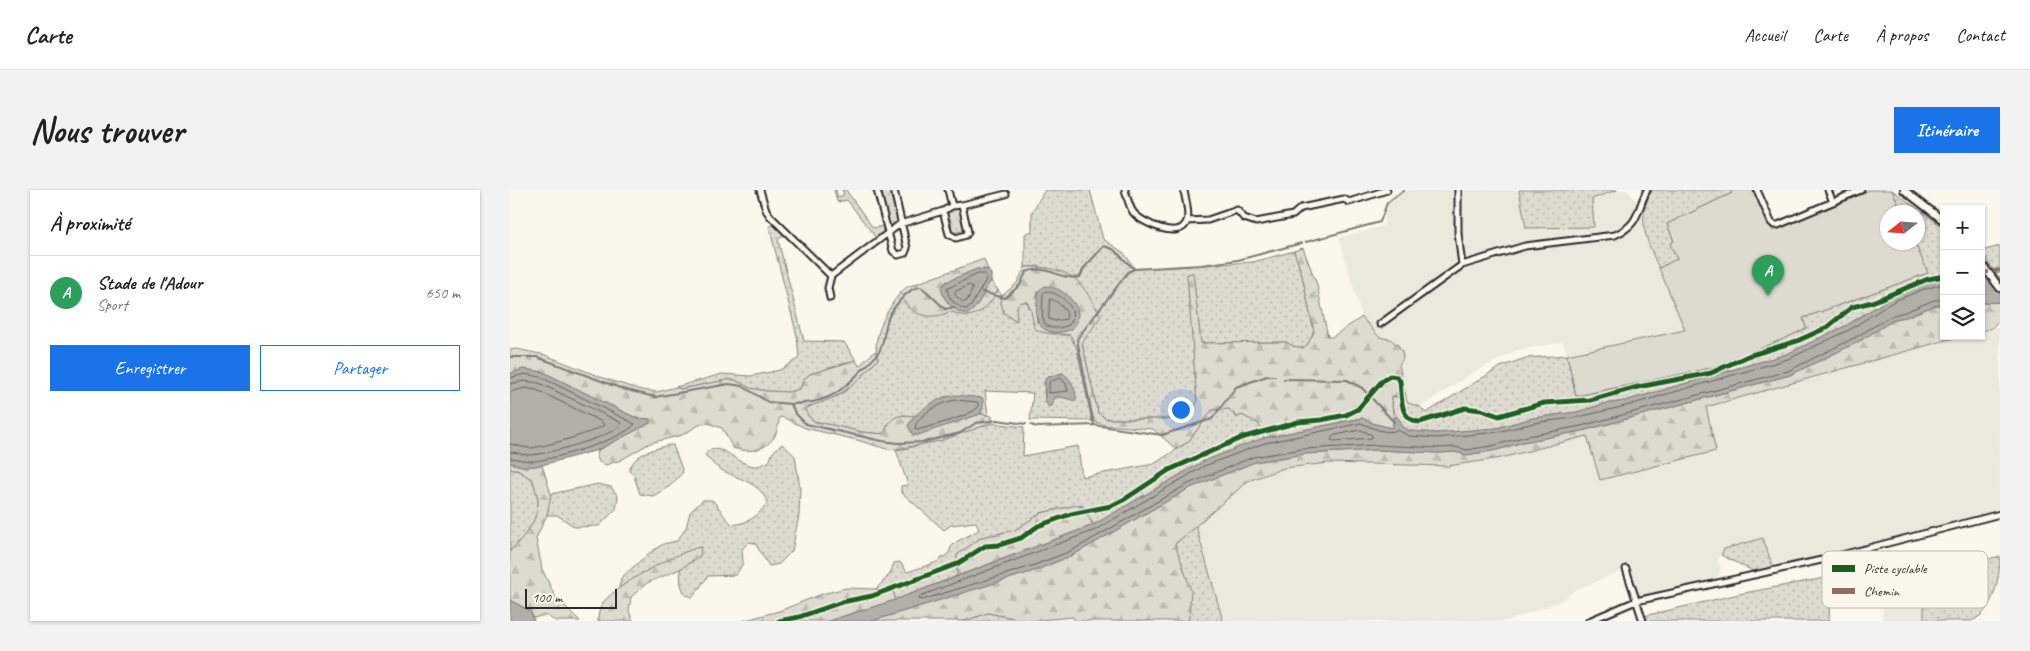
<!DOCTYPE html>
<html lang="fr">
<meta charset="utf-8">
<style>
body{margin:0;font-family:Caveat,sans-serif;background:#f2f2f2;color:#222}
.controls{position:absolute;right:15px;top:15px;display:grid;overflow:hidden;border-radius:0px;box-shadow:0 1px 4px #0004}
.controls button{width:45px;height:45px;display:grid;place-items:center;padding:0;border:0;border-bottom:1px solid #e0e0e0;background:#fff;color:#222;font:25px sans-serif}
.compass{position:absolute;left:1370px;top:15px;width:45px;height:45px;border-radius:50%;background:#fff;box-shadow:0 1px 4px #0004;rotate:253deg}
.scale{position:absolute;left:15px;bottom:12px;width:92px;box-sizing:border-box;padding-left:5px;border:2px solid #2b2b2b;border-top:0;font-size:14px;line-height:18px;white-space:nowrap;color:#2b2b2b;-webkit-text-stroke:4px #fbf7ec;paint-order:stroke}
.you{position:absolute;left:670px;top:219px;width:18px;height:18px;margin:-12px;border:4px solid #fff;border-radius:50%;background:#1a73e8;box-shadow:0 0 0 8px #1a73e833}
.badge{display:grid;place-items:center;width:32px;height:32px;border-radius:50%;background:#1a73e8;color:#fff;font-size:16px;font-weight:700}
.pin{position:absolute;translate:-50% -41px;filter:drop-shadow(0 1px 2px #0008)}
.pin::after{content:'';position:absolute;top:26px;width:18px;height:15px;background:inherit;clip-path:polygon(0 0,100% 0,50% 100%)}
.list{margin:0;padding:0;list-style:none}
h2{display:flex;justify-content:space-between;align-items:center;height:65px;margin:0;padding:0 20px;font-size:21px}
h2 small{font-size:16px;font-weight:400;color:#767676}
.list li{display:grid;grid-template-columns:32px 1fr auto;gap:15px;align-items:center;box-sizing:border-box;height:75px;padding:0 20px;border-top:1px solid #e0e0e0}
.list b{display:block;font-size:19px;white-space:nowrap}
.list p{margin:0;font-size:16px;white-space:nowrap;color:#767676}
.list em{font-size:16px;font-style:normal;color:#767676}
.actions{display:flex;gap:10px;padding:15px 20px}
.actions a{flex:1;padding:11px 0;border:1px solid #1a73e8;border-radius:0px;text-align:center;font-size:18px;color:#1a73e8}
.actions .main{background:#1a73e8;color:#fff}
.icon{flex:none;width:28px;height:28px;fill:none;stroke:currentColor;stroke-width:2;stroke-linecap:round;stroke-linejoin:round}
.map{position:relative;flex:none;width:1490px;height:431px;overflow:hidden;border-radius:0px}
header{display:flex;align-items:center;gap:30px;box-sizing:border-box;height:70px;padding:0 25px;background:#fff;border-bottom:1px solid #e0e0e0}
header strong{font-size:24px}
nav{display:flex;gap:28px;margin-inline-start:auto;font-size:18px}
.intro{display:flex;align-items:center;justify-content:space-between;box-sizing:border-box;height:120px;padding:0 30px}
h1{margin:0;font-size:35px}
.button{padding:12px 22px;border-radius:0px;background:#1a73e8;color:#fff;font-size:18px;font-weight:700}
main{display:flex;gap:30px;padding:0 30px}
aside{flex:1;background:#fff;border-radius:0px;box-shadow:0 1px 4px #0004}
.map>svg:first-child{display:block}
.built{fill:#ebe8de}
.grass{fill:url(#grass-dots);stroke:#84827e;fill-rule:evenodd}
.forest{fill:url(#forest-firs);stroke:#84827e;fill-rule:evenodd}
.garden{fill:#dddad0;stroke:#84827e}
.water{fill:#b1afa7;stroke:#7b7a75}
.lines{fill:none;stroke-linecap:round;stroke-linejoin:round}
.shore{stroke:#61605d;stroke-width:1}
.stream{stroke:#7b7a75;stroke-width:2}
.minor-casing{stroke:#2b2b2b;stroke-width:9}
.tertiary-casing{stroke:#2b2b2b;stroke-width:10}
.minor{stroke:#fbf7ec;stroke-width:5}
.tertiary{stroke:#fbf7ec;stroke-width:6}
.quiet{stroke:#8d6e63;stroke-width:4;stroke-dasharray:8 4;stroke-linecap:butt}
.cycleway-casing{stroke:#fbf7ec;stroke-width:8}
.cycleway{stroke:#1b5e20;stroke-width:5}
.key{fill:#fbf7ec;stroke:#bdbab2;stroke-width:1}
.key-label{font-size:14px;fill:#2b2b2b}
</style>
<header>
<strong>Carte</strong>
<nav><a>Accueil</a><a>Carte</a><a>À propos</a><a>Contact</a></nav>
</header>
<div class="intro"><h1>Nous trouver</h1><a class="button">Itinéraire</a></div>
<main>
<aside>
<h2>À proximité<small></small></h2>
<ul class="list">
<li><span class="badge" style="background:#2e9e5b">A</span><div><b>Stade de l'Adour</b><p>Sport</p></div><em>650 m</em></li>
</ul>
<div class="actions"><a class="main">Enregistrer</a><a>Partager</a></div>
</aside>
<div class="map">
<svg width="1490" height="431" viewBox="0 0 1490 431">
<defs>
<pattern id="grass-dots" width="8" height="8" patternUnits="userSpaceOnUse" patternTransform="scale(1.25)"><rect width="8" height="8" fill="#dddad0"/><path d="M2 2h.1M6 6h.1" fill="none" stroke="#bebbb3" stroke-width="1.8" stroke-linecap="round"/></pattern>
<pattern id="forest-firs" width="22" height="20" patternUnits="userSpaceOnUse" patternTransform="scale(1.25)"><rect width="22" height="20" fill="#dddad0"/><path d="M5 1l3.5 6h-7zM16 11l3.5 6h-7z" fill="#bebbb3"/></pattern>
</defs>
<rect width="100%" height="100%" fill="#fbf7ec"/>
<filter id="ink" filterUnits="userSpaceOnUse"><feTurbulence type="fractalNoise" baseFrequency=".02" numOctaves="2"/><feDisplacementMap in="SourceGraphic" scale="10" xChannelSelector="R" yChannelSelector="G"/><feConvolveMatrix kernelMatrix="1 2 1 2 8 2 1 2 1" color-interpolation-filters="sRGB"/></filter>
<g filter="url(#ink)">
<path class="built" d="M891,0H1009L1016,38L1084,37L1082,9L1107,0H1117L1134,21L1135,48L1176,140L1057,165L1053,152L1007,160L962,183L910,217L897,213L889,175L893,168L880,149L869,147L852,127L829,48L873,36L879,8Z
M1482,138H1490V319L1378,350L1263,378L1252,348L1214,359L1207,372L1210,375L1211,382L1205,390L1128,408L1119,378L1065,400L1051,411L997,431H713L686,336L738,291L774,278L819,273L938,276L991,268L1077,246L1090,290L1195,217L1451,146H1471V141Z
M1414,386V431H1372L1375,396Z"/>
<path class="grass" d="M324,0H326L328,7L334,5L332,0H336L363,38L373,36V43L366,48L337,10L327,12Z
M371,0H379L382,10H384L389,29L386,34L381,35L377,32Z
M535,0H580L593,49L614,63L625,79L743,72L784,61L792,85L804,142L798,154L793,158L783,156L776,152L691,153L683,84H678L687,212L680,225L660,229H597L588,223L572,153L587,131L529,76L515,77V44L522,41V22Z
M1009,0H1107L1082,9L1084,37L1016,38Z
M1142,0H1220L1222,3L1157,34L1164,52L1161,54L1167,69L1149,78C1136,50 1126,29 1142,0Z
M1382,0L1434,38V89L1412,94L1382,107L1337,135L1277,164L1115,211L1094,214L1067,222L1023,228L987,238L927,243L900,241L892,237C887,224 880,222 882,206L896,209L898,213L910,217L916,223L990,177L1016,168L1057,165L1066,206L1205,177C1235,162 1267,154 1296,138L1293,128L1418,83L1405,53L1408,52V22H1392Z
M444,18L450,20L453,25L451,26L453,34H456L455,40L443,43L439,38L442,37L440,28L437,29L436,25Z
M265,34L273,45L268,50L294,151L334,152L346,170L300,184L294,189L290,199L279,202L257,201L240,198L225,190H216L171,199L166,197L212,184L241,186L270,180L289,168L287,146L259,36Z
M1490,56V83L1486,84L1471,61Z
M488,100L492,106L491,113L500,128L506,131C506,122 504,110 517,112L521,120L550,145H560L567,158L582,231L520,230L523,203L475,201L478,225L470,224L473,218L435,206L404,226L393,225L378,234L374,244L352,242L304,231L299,227L295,220C302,213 321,210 331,204C346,195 357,181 368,169C360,150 378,117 391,102L399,118L434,125L441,120L448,125L472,121ZM552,183V206L535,212L534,194L537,187Z
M719,219L726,227L732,225L750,234L754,248L692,272L583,335L573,316L567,315L531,323L505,340L472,347L447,365V386L385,410L384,403L366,399L380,384L384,373L390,372L397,382L425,373L439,363L441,357L446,352L469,340L466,332L441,335L434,340L391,302V296L398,295L386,260L399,258L482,233L514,237L513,266L568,256L572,287L644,274L678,252L702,220Z
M272,254L285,266L290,298L289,325L282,361L269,374L259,376L245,353L239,352L232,359L233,373L226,385L198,386L183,407L175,405L171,395L170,379L190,366V357L138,380L109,398L111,388L138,364L153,354L167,351L176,338L180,322L193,310H202C210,317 214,328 223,335C240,332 247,327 257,313C252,292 226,289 210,279C204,276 200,270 195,265L199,260C218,255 228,277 248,276C251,275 256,273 259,272L263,262Z
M159,255H163L173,282L160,296L143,306L130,304L124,286L119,281C123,264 144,259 159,255Z
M0,279L9,281L23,290C24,296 27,303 28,309C29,332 14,346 0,361Z
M88,294L101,297L108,306L106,319L89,336L65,337L47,325H37L41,304Z
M686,336L713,431H677L679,428L665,354Z
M1253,348L1263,378L1245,382L1211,365L1214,359Z
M1490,366C1490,386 1484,423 1461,431C1454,431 1424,431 1414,431V386Z
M1320,387L1319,431H1136L1134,426L1229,404Z
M478,423L519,431H454Z"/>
<path class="forest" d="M793,58L807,95L818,147H822L852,127L869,147L880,149L888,155L892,161L893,168L889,175L896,206V209L885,206H882C881,218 885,226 882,238L865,234L852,228L754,248L749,234L732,225L727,227L719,219L702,220L678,252L666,259L643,239L595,235L582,231L567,158L560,145C546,143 536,146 524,138L521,120L517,112C504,110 506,123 507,131L494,123L491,113L492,106L507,93L515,77C531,76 551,79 564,88C574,95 585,116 591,126L572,153L588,223L597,229H660L680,225L687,212L677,84L683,83L691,153L776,152L783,156L793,158L798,154L804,142L792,85L784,61ZM528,105H556L566,116L559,140L544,143L527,131Z
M474,69L478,80L467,79L436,92C439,110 437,120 457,124C470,117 471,102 481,91L488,100C477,120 463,133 441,121C428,128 410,129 399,117C395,114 393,107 391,102L397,97Z
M1490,112V129L1482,138L1471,141V113Z
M1426,115H1434V146H1451L1196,217L1206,261L1090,290L1077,246L991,268L938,276L819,273L774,278L738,291L665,354L681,400L679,428L677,431H565L563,427L519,431L478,423L454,431H362L524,381L563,365L680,298L745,272L794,264L868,260L929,263L945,262L956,265L987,260L1013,252L1072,241L1280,185L1348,152L1385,129L1396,127Z
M7,159L35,165L96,189L131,200L147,202L166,197L171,199L216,190H225L240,198L257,201L279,202L290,199L294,189L300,184L346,170L349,176L365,161L368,169C346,193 332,208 299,216L295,220L299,227L304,231L352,242L374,244C381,227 385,224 404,226L398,236L441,234L470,224L482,226V233L430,251L380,260L347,250L295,238L275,228L270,227C268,233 268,242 264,247C255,261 238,263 223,258L212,238L198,233L189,235L172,245L140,253L111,270L96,275L89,272L87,267L88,260L140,233V229L126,228L33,182L13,179L0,184V160Z
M0,273L16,277L32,275L41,304L37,325L26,348L32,379L45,406L70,431C63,431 55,431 48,431C36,429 40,422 24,428L20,421L0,410V361C14,346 29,332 28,309C27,303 24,296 23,290L9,281L0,279Z
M567,315L573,317L583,335L447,386V365L472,347L505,340L531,323Z
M191,357L190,366L170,379L137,393L121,407L119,421L123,431H88C88,426 89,420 91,416C99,398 171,360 191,357Z
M336,398L366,399L384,403L385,410L318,431H232L269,421L312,404Z"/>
<path class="garden" d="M1220,0H1245L1263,41L1359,0H1382L1392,22H1378V52L1405,53L1418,83L1293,128L1296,138C1267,154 1235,162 1205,177L1066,206L1057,165L1175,140L1149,78L1167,69L1160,54L1164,51L1157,34L1222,3Z"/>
<path class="water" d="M467,79L478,80L481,84V91C471,102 471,117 457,124C443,121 434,112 431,98L436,92Z
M1486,84L1490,87V112L1471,113V86Z
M1434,89V115H1426L1396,127L1385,129L1348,152L1280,185L1072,241L1013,252L987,260L956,265L945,262L929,263L868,260L794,264L745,272L680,298L563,365L524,381L362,431H318L382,411L583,335L692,272L734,255L754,248L852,228L865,234L882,238L885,226L890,230L892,237L900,241L927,243L987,238L1023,228L1067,222L1094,214L1115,211L1277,164L1337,135L1382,107L1412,94Z
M535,96C554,96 580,121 562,139C551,144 537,145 529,134L526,125L528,101Z
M13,179L33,182L126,228L140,229V233L88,260L32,275L16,277L0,273V184Z
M552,183C561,187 567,201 566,211L547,206L544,208L542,216L539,217L535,212V189Z
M446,205L473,208V218L470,224L408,245H403L398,236C407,220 428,207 446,205Z
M0,410L20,421L24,431H0Z"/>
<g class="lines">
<path class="shore" d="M468,84H475L477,88L461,116L456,119C447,117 438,109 437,99Z
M1434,94L1414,99L1384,111L1339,140L1278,169L1116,216L1068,227L1024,233L988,242L927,248L899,246L888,240C876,245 863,238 851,233L755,253L736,260L694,276L585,340L410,406L409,409L412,410L522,376L561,361L678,294L743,267L793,259L867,255L929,258L945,257L957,260L986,255L1013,247L1071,236L1278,181L1346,147L1383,125L1395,122L1424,110H1434
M460,95L463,98L457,111L453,112L445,105V102Z
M536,101C551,103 571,120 559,135C528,146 532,125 533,104Z
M540,109C548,111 560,121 556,129L545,131L539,129Z
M0,188L14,184L31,187L125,234C113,249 51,267 31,270C20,273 11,269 0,268
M551,188L556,194L558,201L539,203V192Z
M0,194L14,191L29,193L110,232L111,235C100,247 36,265 19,265C13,265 7,262 0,262
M0,202L15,198L27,200L92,232L94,235C86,242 31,258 19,258C13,258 7,255 0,254
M446,210L467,212L469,216C463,226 420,236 408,240L405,239C405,225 434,211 446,210Z
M851,240L862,245V248L824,251L821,250L823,246Z"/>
<path class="stream" d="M796,52L870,32L877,13L894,0
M472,102L495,108L510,95L516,82C540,73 547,91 570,87L574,78L594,56L603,59L624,79
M0,167H27L113,199L145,207L219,194L232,196L258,212L281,214L285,223L296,234L372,251L388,253L414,252L450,243L466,233L487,230L516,234
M774,189L837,190L852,198L884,232
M281,214C313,213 326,207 348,184C355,177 363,170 369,162C374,153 374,142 377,132C379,122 398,97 410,97C414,97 429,114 435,119L445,117
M521,235L527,237L584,235L652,245L702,229L726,197L757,186H765
M584,235L567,149L618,82L624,79L691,75L728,70L792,53"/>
<g class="minor-casing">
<path id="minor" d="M250,0L256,20L260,26L321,86L390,34L433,21L442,16L452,15L496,4
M367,0L383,61L388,65L395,63L397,58L384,0
M438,0L442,16
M615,0C617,7 619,16 623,22C631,33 671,51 677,31C680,23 675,9 674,0
M948,0V43L952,75
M1247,0L1261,32L1264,35H1268L1351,0
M1318,0L1323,12
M433,21L439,44L446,48L456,45L458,42L452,15
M677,31L698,30L727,20L734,28L746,32L783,25L791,18L834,9L839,12L877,0
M320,108L318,98L321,86
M870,134L952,75L1015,56L1105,45C1130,34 1126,22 1137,0
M1116,379L1133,431
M1079,431L1126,411L1316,369L1490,324"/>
</g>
<g class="tertiary-casing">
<path id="tertiary" d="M1394,0L1434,31
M1471,73L1490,98"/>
</g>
<use href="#minor" class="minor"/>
<use href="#tertiary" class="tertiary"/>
<path class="quiet" d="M1471,83L1490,80"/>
<g class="cycleway-casing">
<path id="cycleway" d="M269,431L289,427L332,412L362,406L447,374L475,356L489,355L511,348L528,336L561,324L601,316L615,309L659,280L731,248L788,232L811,230L836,225L848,219L873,190L880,186L887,187L890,191C892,208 889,231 910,232L955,218L971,220L989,226L1034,213L1080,210L1128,197L1201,183L1238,166L1287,151L1316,138L1342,117L1362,112L1418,89L1434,86"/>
</g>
<use href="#cycleway" class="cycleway"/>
</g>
</g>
<rect x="1312" y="361" width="166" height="57" rx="8" class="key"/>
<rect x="1322" y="375" width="23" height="7" fill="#1b5e20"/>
<rect x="1322" y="398" width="23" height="6" fill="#8d6e63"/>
<g class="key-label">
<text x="1354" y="383">Piste cyclable</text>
<text x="1354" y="406">Chemin</text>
</g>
</svg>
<div class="controls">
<button>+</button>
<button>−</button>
<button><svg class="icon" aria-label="layers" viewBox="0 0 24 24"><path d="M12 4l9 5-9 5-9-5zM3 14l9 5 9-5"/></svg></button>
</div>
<svg class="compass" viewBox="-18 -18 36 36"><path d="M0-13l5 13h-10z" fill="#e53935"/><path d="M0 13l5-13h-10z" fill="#767676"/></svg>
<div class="scale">100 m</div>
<div class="you"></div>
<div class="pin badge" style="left:1258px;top:106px;background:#2e9e5b">A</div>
</div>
</main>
